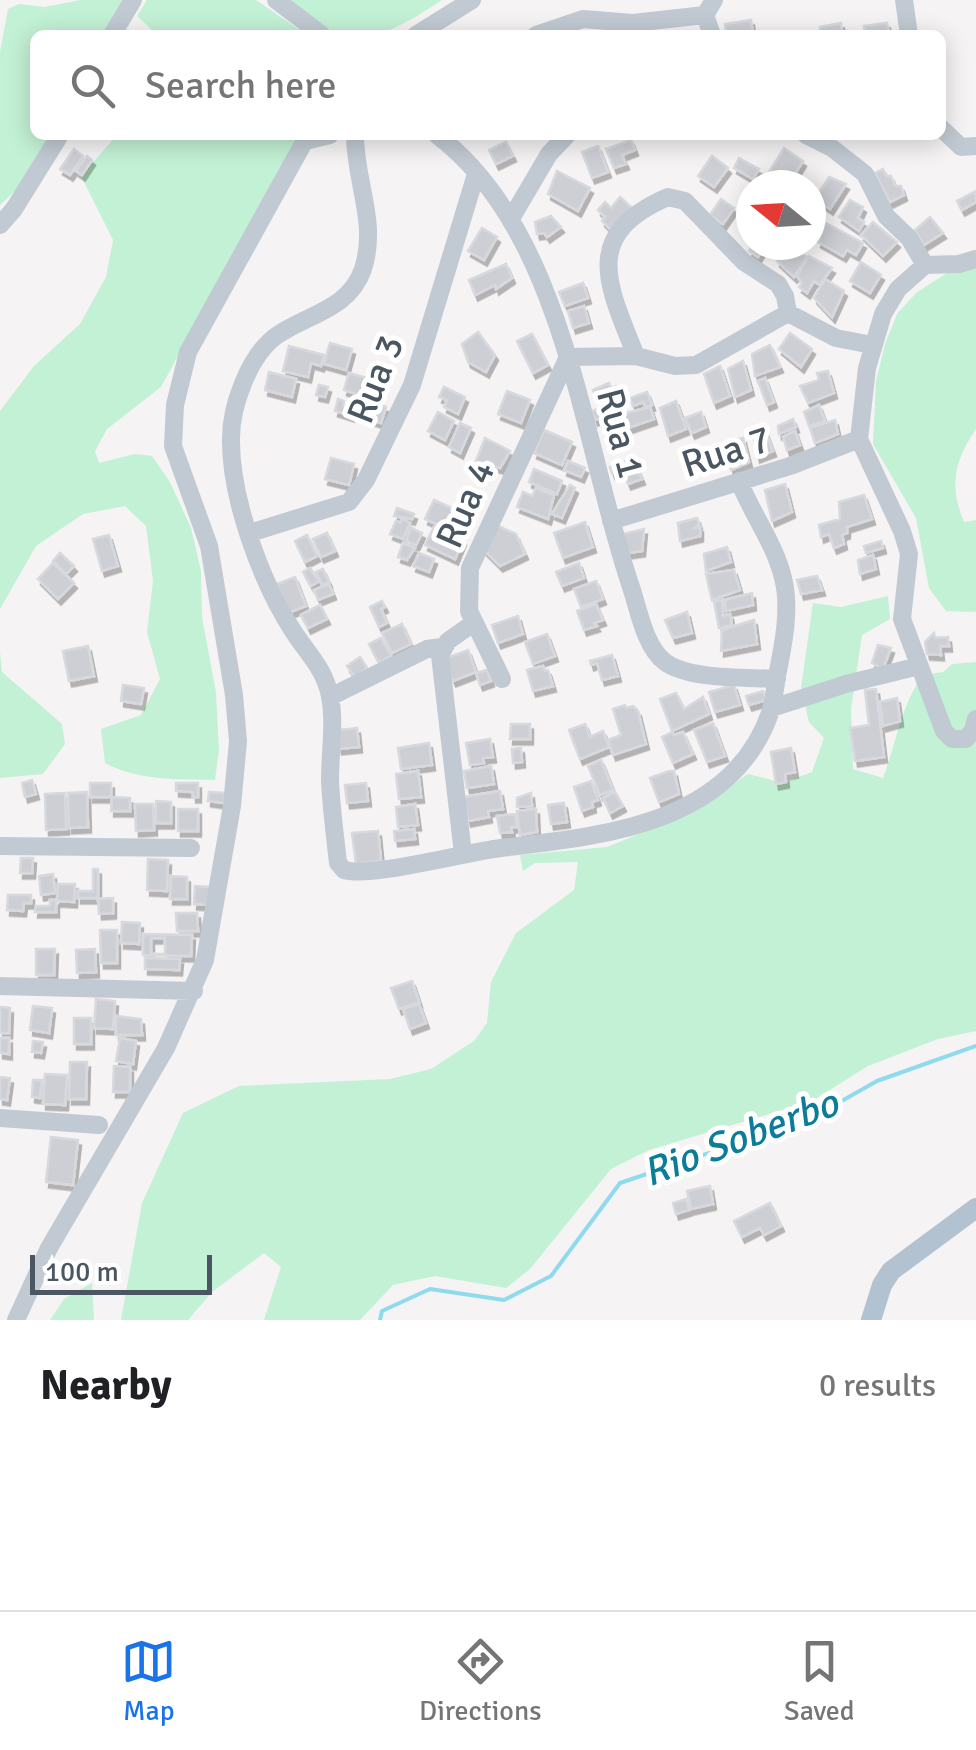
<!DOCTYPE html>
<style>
body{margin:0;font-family:Signika,sans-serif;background:#f6f6f6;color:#202124}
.compass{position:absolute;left:736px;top:170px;width:90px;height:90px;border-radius:50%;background:#fff;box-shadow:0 5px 25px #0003;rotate:288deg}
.scale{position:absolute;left:30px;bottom:25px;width:182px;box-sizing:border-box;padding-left:10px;border:5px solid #4a5661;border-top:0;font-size:28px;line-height:35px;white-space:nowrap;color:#4a5661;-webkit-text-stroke:8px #fff;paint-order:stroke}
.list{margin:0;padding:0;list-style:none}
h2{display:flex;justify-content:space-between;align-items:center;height:130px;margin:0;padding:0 40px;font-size:42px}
h2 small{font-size:32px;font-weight:400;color:#757577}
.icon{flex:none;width:55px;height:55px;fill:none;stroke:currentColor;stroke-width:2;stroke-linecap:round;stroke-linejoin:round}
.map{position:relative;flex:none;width:976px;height:1320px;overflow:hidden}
.search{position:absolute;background:#fff;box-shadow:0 5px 25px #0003;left:30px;right:30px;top:30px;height:110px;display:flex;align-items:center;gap:25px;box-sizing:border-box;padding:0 35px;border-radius:15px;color:#757577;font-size:38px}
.sheet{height:290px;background:#fff}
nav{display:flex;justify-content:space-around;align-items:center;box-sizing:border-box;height:140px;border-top:2px solid #e0e0e0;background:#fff;font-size:28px;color:#757577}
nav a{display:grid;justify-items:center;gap:5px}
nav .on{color:#1a73e8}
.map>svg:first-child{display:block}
.green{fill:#c3f1d5}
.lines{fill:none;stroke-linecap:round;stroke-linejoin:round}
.stream{stroke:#90daee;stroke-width:4}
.building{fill:#cdcfd5;stroke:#d7d9de;stroke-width:2.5;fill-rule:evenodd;filter:url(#shadow)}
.minor{stroke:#c1cad2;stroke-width:18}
.major{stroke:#b3c2d1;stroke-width:20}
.labels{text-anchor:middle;stroke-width:10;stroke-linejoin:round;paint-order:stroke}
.street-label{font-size:38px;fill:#4a5661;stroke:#fff}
.water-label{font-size:40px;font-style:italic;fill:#0c7c9b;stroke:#fff}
</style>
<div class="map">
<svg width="976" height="1320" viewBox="0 0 976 1320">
<defs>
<filter id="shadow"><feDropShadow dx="3" dy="5.5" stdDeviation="0" flood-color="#0004"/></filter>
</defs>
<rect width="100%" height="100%" fill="#f5f3f3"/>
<path class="green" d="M80,0H131L109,35H35V135H52L18,188L0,205V52L8,9L19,4L45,7Z
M147,0H256L307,35H151V29L137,16Z
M281,0H442C414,18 381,42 345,35C327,31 298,10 281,0Z
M117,135H299L161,387L107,429L95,451L99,463L135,454L152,456L170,482L191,528L201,571L202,617L216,693L219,750L215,780C179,779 138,781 105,763L101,729L141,715L160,679L147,632L153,581L146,526L125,506L83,514L36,546L0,609V411L34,366L80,324L106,277L113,240L81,176Z
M976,266V429C954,461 949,486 964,522L976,520V612L946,611L929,588L916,518L873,444L876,381L885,344L897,314L916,293L953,269Z
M888,596L890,619L862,635L851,709L853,769L883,778C897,742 900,707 923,675L943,672L952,664L976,662V1031L938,1039L868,1066L812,1101L649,1150L611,1169L530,1269L506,1288L435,1276L393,1285L360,1320H264L281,1267L264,1253L212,1292L188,1320H121L142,1203L183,1113L239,1086L390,1079L431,1069L474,1041L487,1023L491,982L516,933L574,890L578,862L535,863L523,871L520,855L607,847L697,810L748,774L783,783L812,772L824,738L809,722L801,688L813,603L841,607Z
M0,652L2,672L62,724L65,744L43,774L0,778Z
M92,1283L94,1320H50L64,1299Z"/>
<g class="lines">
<path class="stream" d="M380,1320L382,1311L430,1289L504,1300L551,1276L620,1183L810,1119L877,1081L976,1046"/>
</g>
<path class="building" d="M751,20L753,35H726L725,24Z
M841,23L842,35H821L820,27Z
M887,23L889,35H865L864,26Z
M631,140L635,150L622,155L626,164L614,168L606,149Z
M506,142L513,156L496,164L489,150Z
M598,146L608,172L592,178L582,152Z
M784,148L803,161L788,185H761Z
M74,149L83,156L70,175L60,169Z
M87,156L92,160L82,175L76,171Z
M712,156L728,168L714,187L698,176Z
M739,158L759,169L753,179L734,168Z
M883,169L886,176H891L895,186H901L904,195L890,202L875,173Z
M557,171L590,188L578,211L548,194Z
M829,177L846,184L830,209L815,199Z
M976,191V202L962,210L957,201Z
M620,197L632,208L611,230L602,221L605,217L598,210L605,202L611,208Z
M721,199L734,208L723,224L710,215Z
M751,199V231L739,218Z
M850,200L863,207L858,218L864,222L859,231L839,217Z
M551,216L561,227L547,237L544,233L537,234L535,222Z
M930,217L943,233L924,245L915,230Z
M873,222L897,242L883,256L861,235Z
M826,223L863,243L856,255L847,250L843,256L818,242Z
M482,228L497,237L484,260L468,251Z
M752,245H777L773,252L765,245L758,257L749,251Z
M788,245L807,257L794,277L777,261Z
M809,256L832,268L820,285L814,281L807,293L799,287L802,283L797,276Z
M861,262L881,275L870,293L850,281Z
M506,264L512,278L496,289L495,285L475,295L469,280Z
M825,279L844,291L832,317L814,298Z
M583,283L588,298L565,306L559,292Z
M584,306L589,323L573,328L568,311Z
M478,332L495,355L486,372L468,362L462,344Z
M790,333L812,349L801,367L779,349Z
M532,334L548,365L533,373L517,341Z
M330,343L352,349L346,370L324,364Z
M770,345L780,367L755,376L752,354Z
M289,346L324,355L321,366L311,363L308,377L283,371Z
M743,361L751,390L735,397L728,369Z
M720,366L730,396L714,403L704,374Z
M828,371L834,393L808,403L800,386L819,380L817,373Z
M269,372L296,379L292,397L265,390Z
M349,373L374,380L369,398L344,390Z
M765,378L774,402L767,405L758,381Z
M609,383L611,388L616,386L622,398L598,403L593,390Z
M319,385L328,387L325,397L316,395Z
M444,387L465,397L458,414L444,407L447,400L439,397Z
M507,391L530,400L521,423L498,414Z
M647,392L652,405L645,407L643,402L633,406L630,398Z
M338,399L344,401L343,406L353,409L351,416L335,411Z
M676,401L686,429L668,436L660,408Z
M366,402L386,407L381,423L361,417Z
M613,403L616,412L595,420L592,411Z
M819,405L825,421L809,426L804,412Z
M650,407L654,419L605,436L602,425L619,419L618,415Z
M438,412L454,421L445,440L428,431Z
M701,412L706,427L692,433L685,418Z
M793,419L796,427L779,434L778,426Z
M835,420L838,434L815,443L810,428Z
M460,423L471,428L460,453L449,447Z
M544,430L572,442L562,465L534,453Z
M765,430L773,451L757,457L753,434Z
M795,431L800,445L787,450L783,437Z
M485,438L510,451L500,468L476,461Z
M743,438L749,462L731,470L726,444Z
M331,458L354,464L349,485L325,479Z
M633,458L642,479L628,484L622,469L612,473L610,467Z
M568,461L585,468L581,477L564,470Z
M534,469L562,481L557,494L529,482Z
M785,484L792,512L772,521L765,490Z
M570,485L575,488L562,518L552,514Z
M536,488L554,495L548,519L517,507L523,492L532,496Z
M864,495L872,519L847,527V533L842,535L844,544L834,548L829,534L821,537L819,525L840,519L839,502Z
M434,500L458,511L454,520L462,523L457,534L425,519Z
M397,508L414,514L412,519L394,516Z
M697,518L699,524L695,528L700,527V536L680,541L678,523Z
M402,519L410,523L403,539L390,534L396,521L400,523Z
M585,522L593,547L563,558L554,533Z
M498,526L516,534L525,554L500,566L484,550Z
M434,527L463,540L455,559L425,545Z
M411,528L422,533L416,545L406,541Z
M644,529L642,551L627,553L623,534Z
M327,533L335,551L321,557L313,539Z
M109,535L118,566L102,571L93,539Z
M307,535L317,556L305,562L295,541Z
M881,541L883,548L866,553L864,546Z
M403,543L415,548L407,560L398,557Z
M727,547L731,562L706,571L704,554Z
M60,553L74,566L66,574L53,561Z
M419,553L434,559L429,572L413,566Z
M873,555L876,569L860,574L858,560Z
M53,563L74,583L58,599L38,579Z
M579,563L584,578L562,586L556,572Z
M310,568L319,581L311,586L303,572Z
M323,569L329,582L322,585L316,572Z
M734,570L740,590L712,600L706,574Z
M817,576L822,590L801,594L797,580Z
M295,577L306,606L288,613L277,584Z
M596,581L603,599L581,607L574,589Z
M329,584L333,594L318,600L314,590Z
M752,593L753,605L726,611L724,600Z
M722,600L723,616L730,614L732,625L719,628L714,601Z
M382,601L385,607L381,609L387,623L379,627L370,607Z
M596,604L603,620L594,623L597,626L584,630L577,611Z
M320,605L327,619L308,628L301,615Z
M687,612L692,633L673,638L665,620Z
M518,616L523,634L498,643L492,625Z
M754,620L757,644L721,651L722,630Z
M402,624L411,644L392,653L382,633Z
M934,633L935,638L948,637L949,646H940L941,655L927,654L925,642Z
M547,634L555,656L533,664L525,642Z
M381,638L391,656L379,663L369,644Z
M878,645L891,648L883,669L872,663Z
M88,646L94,676L69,681L63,651Z
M468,650L476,672L453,681L444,659Z
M612,655L618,676L602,680L597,663L591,665L590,661Z
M360,657L367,668L355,677L347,666Z
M543,666L545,671L548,670L553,686L533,691L527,670Z
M487,670L491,681L480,685L476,673Z
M123,685L144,688L141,704L121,701Z
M734,685L740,705L715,712L709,692Z
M876,689L884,757L855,761L850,728L869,725L865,690Z
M763,691L766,700L749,705L746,696Z
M676,693L684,709L703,697L709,714L672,731L660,699Z
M897,698L900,721L883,726L880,702Z
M625,705L626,708L633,706L638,711L646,744L613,755L608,740L621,735L613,709Z
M713,723L725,756L707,762L694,730Z
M511,724H530V739H510Z
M585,724L590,737L603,731L609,747L580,759L569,730Z
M357,728L359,747L339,749L337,730Z
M672,732L674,735L683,732L693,754L673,763L662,737Z
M490,739L493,757L483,758L484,763L470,765L466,743Z
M429,743L432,765L401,769L398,748Z
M521,748L522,762L513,763L512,749Z
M791,748L795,772L785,774L786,782L776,784L771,752Z
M601,760L613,790L600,795L588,766Z
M491,766L494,784L467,788L464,771Z
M418,771L421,797L399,799L396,774Z
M669,771H674L679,794L659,802L650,778Z
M32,780L36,794L25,797L22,783Z
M591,781L598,800L592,802L593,807L582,811L574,787Z
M90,783H111V797H90Z
M176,783H198V797H193V792L176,791Z
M366,783L368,801L347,803L345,785Z
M500,791L503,809L488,811L489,817L468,821L464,797Z
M87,792L88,827L69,828L68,793Z
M209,792L225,793L224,803L208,801Z
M615,792L623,806L610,813L603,798Z
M65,793L66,829L46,830L45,794Z
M531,793L532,806L517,807V798Z
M112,797L130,798V811H111Z
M156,801L171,802V823H156Z
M564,803L567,822L551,824L548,805Z
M135,804H153L154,830L136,831Z
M415,804L418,825L398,827L396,807Z
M178,809H198V831H178Z
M536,809L537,832L520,835L517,811Z
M515,814L517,827H511L512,832L500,833L497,816Z
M414,829L415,839L395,841L394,831Z
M378,831L381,861L356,864L352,833Z
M21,858H33L32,873H20Z
M148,859L168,860L167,891L147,890Z
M93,869H98V898H78V891H93Z
M53,874L55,893L41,895L39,876Z
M171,876L187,877V899H170Z
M58,884H75L74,902L57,901Z
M195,886L210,887L208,905L194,904Z
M8,895H31V903H24L23,911L7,910Z
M113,898V913L99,914L98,899Z
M50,900H56V912H35L36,906H50Z
M176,913H197L198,931H177Z
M122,922L140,923L139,944L121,943Z
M100,930H117V963H101Z
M143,934L192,935L191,956L143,955ZM151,938H165V954H151Z
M36,949H55L54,975H36Z
M95,949L96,972L77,973L76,950Z
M145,958L180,959L179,970L145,969Z
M412,981L419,1002L399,1009L391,988Z
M96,999L115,1001L113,1029L94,1028Z
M419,1004L426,1023L410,1029L403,1009Z
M33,1006L52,1008L49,1033L30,1030Z
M0,1007L10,1008L9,1033H0Z
M116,1016L141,1019L142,1035H116Z
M74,1018H91V1044H74Z
M0,1038H9V1054L0,1053Z
M120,1038L136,1041L133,1064L116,1061Z
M33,1041L43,1042L41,1053L32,1052Z
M70,1062H87L86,1099H69Z
M114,1066L130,1067V1092H113Z
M45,1074L67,1075L65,1105L43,1104Z
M0,1077L10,1078L7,1100L0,1099Z
M33,1080H42L40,1098L32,1097Z
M51,1137L78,1140L73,1185L46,1182Z
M710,1186L713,1204L691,1209L687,1191Z
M686,1199L689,1210L676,1214L673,1203Z
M770,1203L781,1226L764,1235L760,1228L742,1237L734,1221Z"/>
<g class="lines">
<path class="minor" d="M276,0L322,35
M904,0L909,35
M112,35L133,0
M416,35L472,0
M536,35L583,19L633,23L705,15
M712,35L705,15L714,0
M941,128L961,147L976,146
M355,135C355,182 378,222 363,269C349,310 307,314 276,336C249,356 231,406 231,438C230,497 261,582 293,631C308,654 324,668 330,696C335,723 330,753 330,780C331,807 335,835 338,863L344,870C372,878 466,852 501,848C601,836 731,825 770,713C774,701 775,688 777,676C783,646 791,608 783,578C775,544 752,514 739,481
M437,135C565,232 582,443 631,587C639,611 645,647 665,662C689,680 747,677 777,679
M806,135L832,148L865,174L886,216L909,238L925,265L898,289L883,314L867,368L859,439L902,531L909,554L902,619L944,731L952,739H966L973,730L976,719
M305,141L330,135
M512,217L549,154L567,135
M0,225L14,209L60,135
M925,265L959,264L976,259
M636,356C608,285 580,235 668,197L685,201L744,262L778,284L785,296L788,313
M611,521L790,466L859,439
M250,533L349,502L366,480L412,385L476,174
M502,679L469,611L470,568L568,357L636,356L675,366L696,365L788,313L836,338L872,345
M330,697L427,649L442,647
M772,708L846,684L919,666
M0,846L191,848
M463,854L440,655L448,641L472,624
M0,986L194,991
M0,1118L99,1125
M16,1320L49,1248L166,1048L205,960L232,806L238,741L234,695L209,546L173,446L175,405L188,352L308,135"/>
<path class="major" d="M871,1320L882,1285L891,1271L976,1208"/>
</g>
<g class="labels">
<g class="street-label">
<text transform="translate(375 379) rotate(-68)" y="13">Rua 3</text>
<text transform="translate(621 433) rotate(75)" y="13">Rua 1</text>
<text transform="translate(726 451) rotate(-18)" y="13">Rua 7</text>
<text transform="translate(465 504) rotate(-66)" y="13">Rua 4</text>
</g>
<g class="water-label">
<text transform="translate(740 1137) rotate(-21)" y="14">Rio Soberbo</text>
</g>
</g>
</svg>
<svg class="compass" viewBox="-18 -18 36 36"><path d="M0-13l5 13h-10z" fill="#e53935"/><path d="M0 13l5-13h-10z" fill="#757577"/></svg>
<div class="scale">100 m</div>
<div class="search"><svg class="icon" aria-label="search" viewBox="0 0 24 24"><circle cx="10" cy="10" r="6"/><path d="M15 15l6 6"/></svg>Search here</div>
</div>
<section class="sheet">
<h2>Nearby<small>0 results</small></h2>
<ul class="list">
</ul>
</section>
<nav>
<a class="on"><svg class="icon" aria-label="map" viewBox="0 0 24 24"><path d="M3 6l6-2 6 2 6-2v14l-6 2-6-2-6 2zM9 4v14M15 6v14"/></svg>Map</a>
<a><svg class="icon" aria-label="directions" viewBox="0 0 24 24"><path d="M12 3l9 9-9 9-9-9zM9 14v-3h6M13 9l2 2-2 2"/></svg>Directions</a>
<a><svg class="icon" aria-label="saved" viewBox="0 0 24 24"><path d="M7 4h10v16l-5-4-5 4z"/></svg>Saved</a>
</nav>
